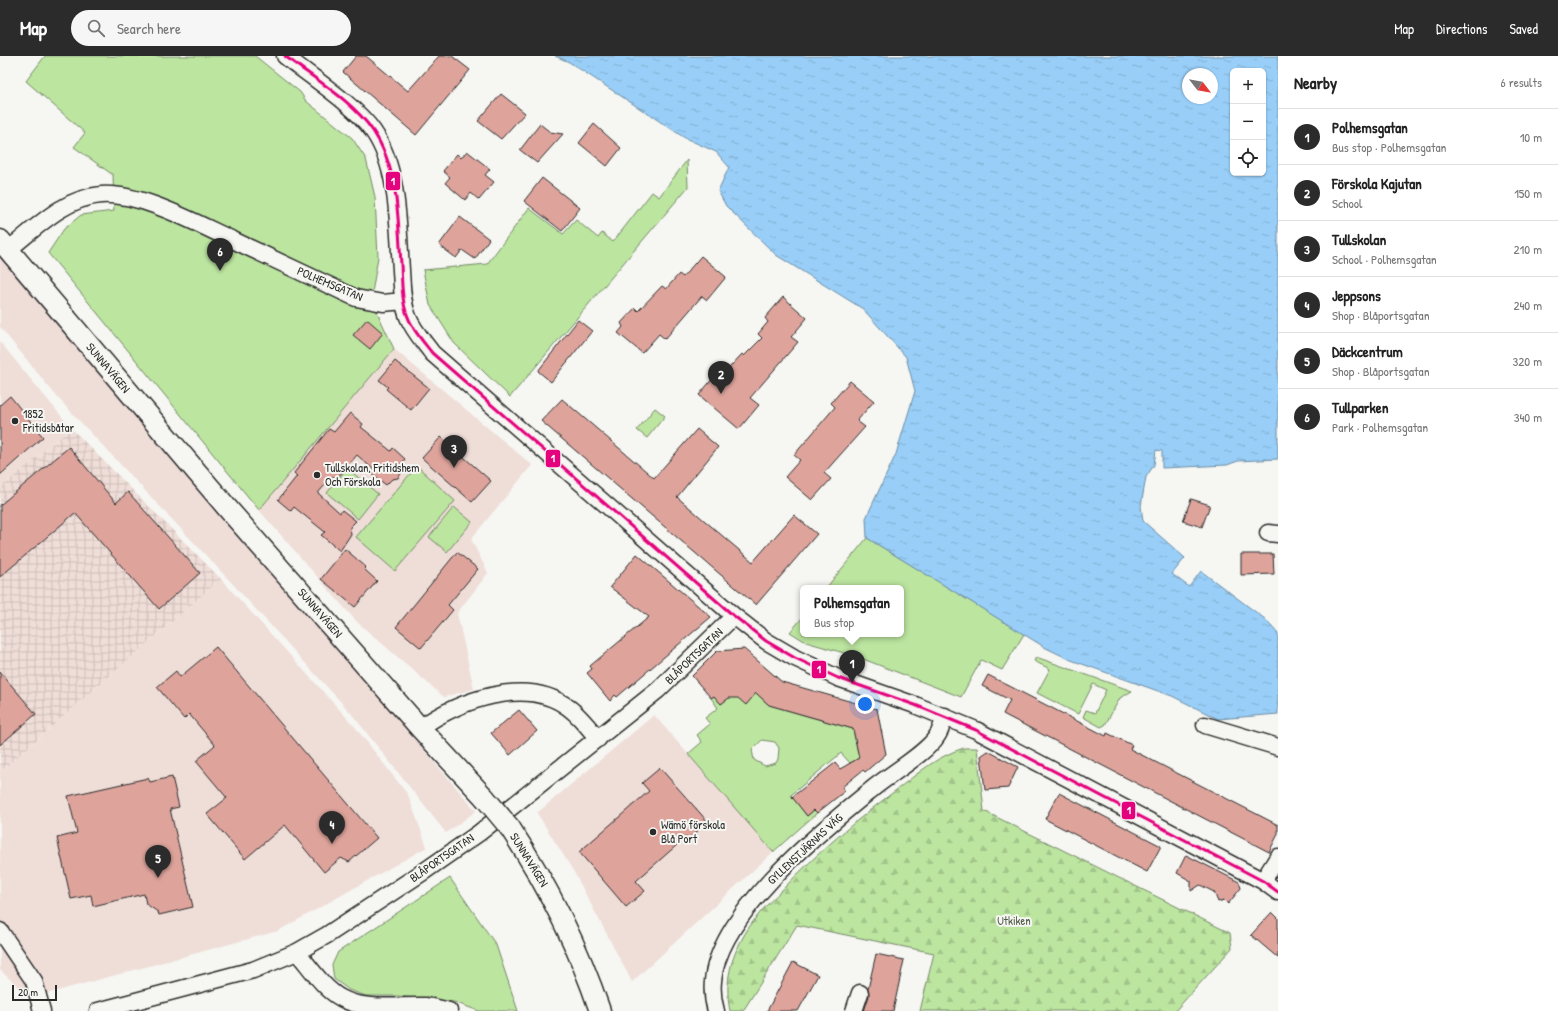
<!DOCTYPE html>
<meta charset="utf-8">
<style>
body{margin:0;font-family:"Patrick Hand",sans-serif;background:#f6f6f6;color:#222}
.controls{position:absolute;right:12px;top:12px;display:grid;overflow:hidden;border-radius:6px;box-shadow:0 1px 3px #0004}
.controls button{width:36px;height:36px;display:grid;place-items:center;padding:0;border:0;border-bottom:1px solid #e0e0e0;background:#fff;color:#222;font:20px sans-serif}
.compass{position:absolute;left:1182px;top:12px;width:36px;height:36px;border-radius:50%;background:#fff;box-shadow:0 1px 3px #0004;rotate:121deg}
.scale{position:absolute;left:12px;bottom:10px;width:45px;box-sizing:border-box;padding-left:4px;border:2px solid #2b2b2b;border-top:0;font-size:11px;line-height:14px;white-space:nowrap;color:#2b2b2b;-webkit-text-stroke:3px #f6f6f2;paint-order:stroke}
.you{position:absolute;left:865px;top:648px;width:14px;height:14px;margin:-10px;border:3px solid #fff;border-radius:50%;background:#1a73e8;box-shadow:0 0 0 6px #1a73e833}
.badge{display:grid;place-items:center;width:26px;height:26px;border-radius:50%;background:#2b2b2b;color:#fff;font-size:13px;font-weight:700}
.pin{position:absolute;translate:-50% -33px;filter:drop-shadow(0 1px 2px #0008)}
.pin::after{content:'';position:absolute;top:21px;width:14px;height:12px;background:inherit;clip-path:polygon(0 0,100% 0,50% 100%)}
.popup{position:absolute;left:800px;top:529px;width:104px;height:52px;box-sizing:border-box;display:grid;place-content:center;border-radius:6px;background:#fff;filter:drop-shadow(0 1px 3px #0005);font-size:13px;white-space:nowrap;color:#767676}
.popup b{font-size:15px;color:#222}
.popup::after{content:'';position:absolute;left:50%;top:100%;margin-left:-8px;border:8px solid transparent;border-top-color:#fff}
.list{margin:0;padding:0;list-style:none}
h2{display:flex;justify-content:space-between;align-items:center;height:52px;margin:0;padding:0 16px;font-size:17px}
h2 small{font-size:13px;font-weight:400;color:#767676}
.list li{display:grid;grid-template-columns:26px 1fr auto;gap:12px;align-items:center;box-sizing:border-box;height:56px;padding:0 16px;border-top:1px solid #e0e0e0}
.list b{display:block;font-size:15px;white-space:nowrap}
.list p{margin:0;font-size:13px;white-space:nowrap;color:#767676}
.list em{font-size:13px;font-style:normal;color:#767676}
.icon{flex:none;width:22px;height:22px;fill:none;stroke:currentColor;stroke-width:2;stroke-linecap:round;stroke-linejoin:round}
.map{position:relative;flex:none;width:1278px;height:955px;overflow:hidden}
header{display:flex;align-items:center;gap:24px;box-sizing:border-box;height:56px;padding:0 20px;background:#2b2b2b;color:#fff}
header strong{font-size:19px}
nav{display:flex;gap:22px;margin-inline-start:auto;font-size:14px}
.search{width:280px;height:36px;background:#f6f6f6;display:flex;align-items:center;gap:10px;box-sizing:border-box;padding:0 14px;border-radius:22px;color:#767676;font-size:15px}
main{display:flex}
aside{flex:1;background:#fff}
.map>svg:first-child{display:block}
.built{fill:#efddd8}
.industrial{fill:url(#industrial-grid)}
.green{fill:#bce5a0;stroke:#748866;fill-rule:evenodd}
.forest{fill:url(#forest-firs);stroke:#748866}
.water{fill:url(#water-ripples);stroke:#6c8da5;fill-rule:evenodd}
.building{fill:#dea49c;stroke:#2b2b2b}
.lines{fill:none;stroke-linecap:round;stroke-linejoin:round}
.minor-casing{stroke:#2b2b2b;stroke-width:19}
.major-casing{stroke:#2b2b2b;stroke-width:23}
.minor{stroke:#f6f6f2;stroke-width:16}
.major{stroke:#f6f6f2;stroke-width:20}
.major-bridge-casing{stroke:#2b2b2b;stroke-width:23;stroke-linecap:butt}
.major-bridge{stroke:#f6f6f2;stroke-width:20}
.bus-1-casing{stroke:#f6f6f2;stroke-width:6}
.bus-1{stroke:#e5007d;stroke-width:3}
.poi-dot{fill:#2b2b2b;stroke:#f6f6f2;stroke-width:1.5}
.labels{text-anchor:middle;stroke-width:4;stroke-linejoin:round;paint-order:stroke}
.street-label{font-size:12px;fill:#2b2b2b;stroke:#f6f6f2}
.poi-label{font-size:12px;fill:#2b2b2b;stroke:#f6f6f2;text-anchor:start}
.park-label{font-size:12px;fill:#4f5a48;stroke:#f6f6f2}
.line-badge{stroke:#f6f6f2;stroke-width:1.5}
.badge-label{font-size:11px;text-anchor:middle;font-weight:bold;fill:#fff}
</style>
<header>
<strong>Map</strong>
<div class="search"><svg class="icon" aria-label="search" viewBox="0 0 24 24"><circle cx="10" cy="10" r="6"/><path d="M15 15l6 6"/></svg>Search here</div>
<nav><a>Map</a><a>Directions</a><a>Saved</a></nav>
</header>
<main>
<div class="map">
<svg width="1278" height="955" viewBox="0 0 1278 955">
<defs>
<pattern id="industrial-grid" width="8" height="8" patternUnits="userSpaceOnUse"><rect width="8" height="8" fill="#efddd8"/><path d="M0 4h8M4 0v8" fill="none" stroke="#cdbeba"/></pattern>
<pattern id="forest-firs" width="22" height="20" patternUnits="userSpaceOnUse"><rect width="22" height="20" fill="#bce5a0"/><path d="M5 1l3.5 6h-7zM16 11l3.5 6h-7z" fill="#a2c58a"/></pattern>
<pattern id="water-ripples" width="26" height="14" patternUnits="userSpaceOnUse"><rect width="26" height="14" fill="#98cef7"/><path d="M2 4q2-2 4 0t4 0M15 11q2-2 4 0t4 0" fill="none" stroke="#83b1d4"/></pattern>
</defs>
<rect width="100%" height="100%" fill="#f6f6f2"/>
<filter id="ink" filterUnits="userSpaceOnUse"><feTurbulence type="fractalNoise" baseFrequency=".025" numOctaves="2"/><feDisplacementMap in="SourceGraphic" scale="8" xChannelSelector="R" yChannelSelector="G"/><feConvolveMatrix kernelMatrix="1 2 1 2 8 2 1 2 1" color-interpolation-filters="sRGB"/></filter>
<g filter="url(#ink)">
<path class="built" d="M0,198L215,448L476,755L446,777L351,657L231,526L58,342L0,271Z
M0,286L71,372L0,432Z
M394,293L532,409L471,483L488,517L457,557L474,633L444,641L356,565L259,454Z
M221,523L356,672L408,739L427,791L278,875L31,942L0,914V716Z
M654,659L773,796L632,926L574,816L537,757Z"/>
<path class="industrial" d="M71,372L221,523L0,716V432Z"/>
<path class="green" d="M45,0H255L300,36L306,45L352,82L366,103L375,141L378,201L371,243L394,293L259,454L48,197L64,173L81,159L114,155L113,119L74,91L85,77L26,25Z
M687,104L688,131L510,341L454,287L430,249L423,214L487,208L529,152L563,178L576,164L598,182L602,177L613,186L652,136L659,141Z
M655,352L665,360L647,382L637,374Z
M417,410L455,445L395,515L356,481Z
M347,412L378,438L358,463L327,437Z
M454,451L472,466L447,496L429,481Z
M867,482L1024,578L1002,614L981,604L961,641L858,601L806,586L790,576L803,561V578H901V532H826Z
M1036,601L1132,635L1120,642L1105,669L1101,671L1083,661L1086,654L1095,657L1106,634L1093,628L1078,658L1037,637L1050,613L1034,605Z
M756,637L769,649L853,673L859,702L850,707L841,697L791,739L807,760L814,754L817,757L773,796L688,698L702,686L697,679L710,668L705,662L718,652L711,642L714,640L721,648L729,642ZM762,684L775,686L779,692L778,703L776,707L765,710L754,704L752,694Z
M450,822L496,889L518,955H479L454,946L397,940H366L349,934L334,923L332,909L338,896Z"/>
<path class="forest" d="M964,692H977L984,755L1230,877L1232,892L1175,955H920L934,897L797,869L743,955H730C725,930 729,907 741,885C751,865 767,848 783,833C817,797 855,765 895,735C917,718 937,700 964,692Z"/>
<path class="water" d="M555,0H1278V403L1238,405L1227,409L1162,412V395L1156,394L1154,409L1146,421L1141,450L1143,465L1185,502L1172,518L1189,531L1201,515L1265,563L1278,578V658L1218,663L1172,640L1071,604L1046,592L867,482L866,462L896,398L915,335L906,301L863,253L776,199L726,150L718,135L729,111L716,96L685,82L569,6ZM1233,15H1263V117H1233ZM1188,18H1212V42H1188Z"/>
<path class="building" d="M356,0H366L408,35L439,0H452L470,14L416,79L343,16Z
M501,38L525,57L501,83L478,65Z
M540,68L550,76L563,78L537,107L520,94Z
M594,68L621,92L607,110L579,87Z
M467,95L490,113L485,119L494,126L479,144L471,137L465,144L445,127L450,121L443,115L457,98L461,102Z
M542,122L580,152L562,175L524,145Z
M460,161L489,183L475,203L462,194L456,202L439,189Z
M701,200L726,221L707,244L702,240L665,283L659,278L642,297L618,277L623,271L621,267L635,252L638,255L662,230L666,233L679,218L683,221Z
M783,241L807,262L791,281L798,286L750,342L759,349L739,373L699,339L714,321L718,324L742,298L744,300L762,282L758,278L768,266L765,262Z
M367,263L383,277L370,293L353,279Z
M578,264L592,275L551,326L538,315Z
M395,305L429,332L411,354L386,333L388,331L379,324Z
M850,325L874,345L857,365L865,371L824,417L831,423L812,444L785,421L800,404L794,399L835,351L831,347Z
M10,340L43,381L0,419V349Z
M562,343L654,422L697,373L718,391L677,441L753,506L794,459L817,478L756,549L541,365Z
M350,357L363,368L361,371L391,395L393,392L405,403L401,409L402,416L398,422L392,423L386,429L372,418L375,415L357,399L336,423L333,420L318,437L340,457L342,454L356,465L350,471L351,478L340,495L321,479L325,476L294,451L291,455L278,444L297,420L294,417L329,373L334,376Z
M441,381L491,425L472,446L422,402Z
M69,391L116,447L128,436L200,517L159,553L75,457L0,521V449Z
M1191,443L1210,449L1202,471L1183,465Z
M345,493L366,511L364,513L377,525L355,551L321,523Z
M457,496L478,513L448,549L453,554L421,592L396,571Z
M637,498L711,561L617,641L615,639L610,645L587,617L592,613L590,610L649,561L610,531Z
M1241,498H1273L1274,518L1241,519Z
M216,591L377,782L349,806L341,802L324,816L285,769L245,803L207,758L227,742L196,705L215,689L189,658L184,663L157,631L176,615L180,621Z
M744,593L782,626L877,653L886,698L865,716L863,714L842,731L845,735L817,757L814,754L807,760L792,741L835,707L840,713L859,702L853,673L769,649L756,637L746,649L738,642H729L721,648L714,640L711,642L692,620L717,595Z
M0,616L36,658L0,689Z
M988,619L1106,680L1107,677L1132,689L1130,693L1278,769V778L1269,796L1003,658L1010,644L982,630Z
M519,654L537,675L510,699L491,677Z
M988,695L1018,711L1008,732L985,734L981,700Z
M660,712L708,766L688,783L686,781L636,825L645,835L626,851L579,796L649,735L642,727Z
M172,721L179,751L170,753L193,851L159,859L158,856L146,848L144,838L93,850L91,839L71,843L57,782L77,777L68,740L148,722L150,726Z
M1059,737L1161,790L1147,816L1045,763Z
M1186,799L1239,826L1241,832L1228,848L1224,844L1218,846L1214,836L1200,829L1191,835V825L1177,817Z
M1272,856L1278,862V902L1251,879Z
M876,898L904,904L893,955H864L869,940L868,933Z
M793,906L818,919L798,955H767Z"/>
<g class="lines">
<g class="minor-casing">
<path id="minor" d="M285,0C310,20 356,50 373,75C399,112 398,170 401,214C402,230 402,246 408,261C413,274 424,286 432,297L734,560L766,585L795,602L838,622L915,649L976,674L1263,825L1278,836
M8,194C36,172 64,142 101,139C141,136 199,169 235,185C275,204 316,223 356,242L383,247L403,245
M1268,477L1278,478
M1205,669L1278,691
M420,672C458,645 527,619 569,652C580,660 589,672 598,683
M1263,825L1278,801
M0,875L34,925L42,955
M297,896C310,911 323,932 341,942C363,955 400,949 425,950C433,951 441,953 449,955
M98,955L253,914L297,896L327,879L426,814L479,777L658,634L734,560
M716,955C713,945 712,935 713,925C718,858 822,774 871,734C887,720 927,697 937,680C941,675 942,667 945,660
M854,955L860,937"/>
</g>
<g class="major-casing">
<path id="major" d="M0,184L229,454L420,672L485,742
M510,772C548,830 578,890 600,955"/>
</g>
<use href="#minor" class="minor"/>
<use href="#major" class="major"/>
<g class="major-bridge-casing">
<path id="major-bridge" d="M485,742L510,772"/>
</g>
<use href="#major-bridge" class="major-bridge"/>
<g class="bus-1-casing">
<path id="bus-1" d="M285,0C314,23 352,44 373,75C399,113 398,164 401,208C402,224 401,240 406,256C411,272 422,284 432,297L734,560L766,585L795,602L838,622L915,649L976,674L1263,825L1278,836"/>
</g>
<use href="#bus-1" class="bus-1"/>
</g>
</g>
<g class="poi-dot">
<circle cx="15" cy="365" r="4"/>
<circle cx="317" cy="419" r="4"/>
<circle cx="653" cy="776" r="4"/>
</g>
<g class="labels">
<g class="street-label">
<text transform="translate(330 228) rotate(23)" y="4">POLHEMSGATAN</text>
<text transform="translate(108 312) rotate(50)" y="4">SUNNAVÄGEN</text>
<text transform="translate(320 557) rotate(49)" y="4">SUNNAVÄGEN</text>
<text transform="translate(694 600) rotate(-44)" y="4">BLÅPORTSGATAN</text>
<text transform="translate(805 793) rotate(-43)" y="4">GYLLENSTJÄRNAS VÄG</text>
<text transform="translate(442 802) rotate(-35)" y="4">BLÅPORTSGATAN</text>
<text transform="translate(529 804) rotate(58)" y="4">SUNNAVÄGEN</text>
</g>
<g class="poi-label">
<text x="23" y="362">1852<tspan x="23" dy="14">Fritidsbåtar</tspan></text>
<text x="325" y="416">Tullskolan, Fritidshem<tspan x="325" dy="14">Och Förskola</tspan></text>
<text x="661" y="773">Wämö förskola<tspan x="661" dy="14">Blå Port</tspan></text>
</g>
<g class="park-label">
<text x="1014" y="869">Utkiken</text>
</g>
</g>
<g class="line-badge">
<rect x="385" y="115" width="16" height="20" rx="4" fill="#e5007d"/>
<rect x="545" y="393" width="16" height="19" rx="4" fill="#e5007d"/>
<rect x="811" y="604" width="16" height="19" rx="4" fill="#e5007d"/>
<rect x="1121" y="745" width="15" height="19" rx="4" fill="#e5007d"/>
</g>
<g class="badge-label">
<text x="393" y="129">1</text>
<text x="553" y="406">1</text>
<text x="819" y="617">1</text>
<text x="1129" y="758">1</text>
</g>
</svg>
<div class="controls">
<button>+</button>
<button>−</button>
<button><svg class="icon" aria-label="locate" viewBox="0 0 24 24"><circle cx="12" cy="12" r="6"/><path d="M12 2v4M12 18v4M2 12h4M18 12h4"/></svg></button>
</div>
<svg class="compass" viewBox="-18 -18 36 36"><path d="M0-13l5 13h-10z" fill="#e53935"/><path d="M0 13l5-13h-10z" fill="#767676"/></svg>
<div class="scale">20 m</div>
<div class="you"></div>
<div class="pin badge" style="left:852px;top:627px">1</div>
<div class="popup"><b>Polhemsgatan</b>Bus stop</div>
<div class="pin badge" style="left:721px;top:338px">2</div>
<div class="pin badge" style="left:454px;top:412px">3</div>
<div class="pin badge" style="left:332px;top:788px">4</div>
<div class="pin badge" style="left:158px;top:822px">5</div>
<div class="pin badge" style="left:220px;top:215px">6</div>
</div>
<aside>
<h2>Nearby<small>6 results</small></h2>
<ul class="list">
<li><span class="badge">1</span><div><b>Polhemsgatan</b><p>Bus stop · Polhemsgatan</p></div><em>10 m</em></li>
<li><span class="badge">2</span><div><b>Förskola Kajutan</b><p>School</p></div><em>150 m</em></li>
<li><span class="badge">3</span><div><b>Tullskolan</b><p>School · Polhemsgatan</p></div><em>210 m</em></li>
<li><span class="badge">4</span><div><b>Jeppsons</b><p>Shop · Blåportsgatan</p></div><em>240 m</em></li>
<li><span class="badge">5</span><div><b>Däckcentrum</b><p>Shop · Blåportsgatan</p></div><em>320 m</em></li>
<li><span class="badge">6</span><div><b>Tullparken</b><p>Park · Polhemsgatan</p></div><em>340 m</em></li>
</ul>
</aside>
</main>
